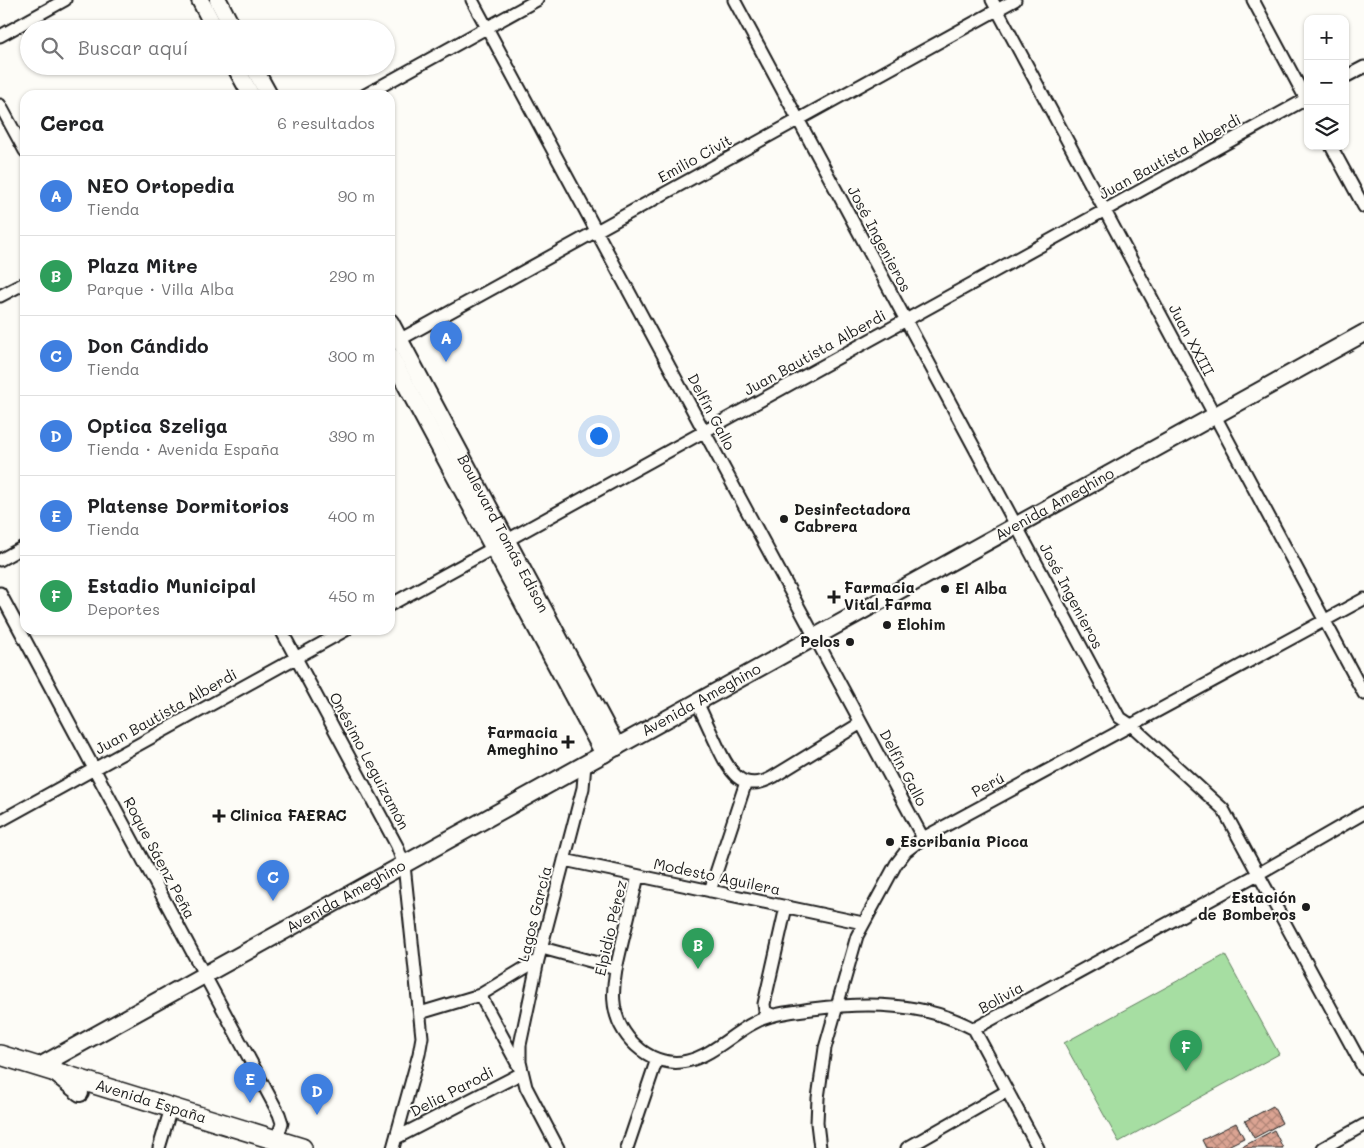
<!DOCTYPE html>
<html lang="es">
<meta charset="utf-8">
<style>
body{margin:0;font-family:Mali,sans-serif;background:#f6f6f6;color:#202124}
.controls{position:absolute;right:15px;top:15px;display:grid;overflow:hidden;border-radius:10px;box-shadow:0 1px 4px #0004}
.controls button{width:45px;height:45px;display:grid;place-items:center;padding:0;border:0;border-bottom:1px solid #e0e0e0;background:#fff;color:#202124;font:25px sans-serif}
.you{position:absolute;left:598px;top:435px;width:18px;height:18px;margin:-12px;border:4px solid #fff;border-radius:50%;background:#1a73e8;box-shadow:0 0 0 8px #1a73e833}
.badge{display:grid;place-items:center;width:32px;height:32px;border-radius:50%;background:#0f766e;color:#fff;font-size:16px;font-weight:700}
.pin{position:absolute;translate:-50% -41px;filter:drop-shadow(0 1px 2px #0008)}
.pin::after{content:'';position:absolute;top:26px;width:18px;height:15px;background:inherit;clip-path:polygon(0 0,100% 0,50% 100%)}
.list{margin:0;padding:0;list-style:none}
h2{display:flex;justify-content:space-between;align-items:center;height:65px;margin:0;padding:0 20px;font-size:21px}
h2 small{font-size:16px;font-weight:400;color:#757577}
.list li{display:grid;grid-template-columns:32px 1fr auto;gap:15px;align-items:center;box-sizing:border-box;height:80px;padding:0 20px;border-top:1px solid #e0e0e0}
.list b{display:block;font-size:19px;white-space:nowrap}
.list p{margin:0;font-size:16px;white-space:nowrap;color:#757577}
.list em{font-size:16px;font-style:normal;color:#757577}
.icon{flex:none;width:28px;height:28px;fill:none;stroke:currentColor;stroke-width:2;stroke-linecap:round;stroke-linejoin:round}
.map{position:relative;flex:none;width:1364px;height:1148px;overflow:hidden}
.search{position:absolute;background:#fff;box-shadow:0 1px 4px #0004;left:20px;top:20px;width:375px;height:55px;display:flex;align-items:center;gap:12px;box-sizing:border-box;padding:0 18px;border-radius:28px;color:#757577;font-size:19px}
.panel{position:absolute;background:#fff;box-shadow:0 1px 4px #0004;left:20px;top:90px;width:375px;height:545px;border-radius:15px}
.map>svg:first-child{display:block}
.green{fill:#a6dea2;stroke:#617d5f}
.building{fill:url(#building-cross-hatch);stroke:#1c1c1c}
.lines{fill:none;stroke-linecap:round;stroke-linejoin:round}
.street-casing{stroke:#1c1c1c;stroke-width:15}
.secondary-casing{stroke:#1c1c1c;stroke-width:20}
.primary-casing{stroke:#1c1c1c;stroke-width:22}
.street{stroke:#fdfcf7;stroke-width:11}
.secondary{stroke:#fdfcf7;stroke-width:16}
.primary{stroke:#fdfcf7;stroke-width:19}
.poi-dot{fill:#1c1c1c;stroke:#fdfcf7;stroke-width:2}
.labels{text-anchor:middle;stroke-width:4;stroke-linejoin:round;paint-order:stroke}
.street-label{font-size:15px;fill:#1c1c1c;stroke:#fdfcf7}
.poi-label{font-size:15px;font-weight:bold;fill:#1c1c1c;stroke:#fdfcf7;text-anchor:start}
</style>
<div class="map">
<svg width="1364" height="1148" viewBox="0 0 1364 1148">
<defs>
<pattern id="building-cross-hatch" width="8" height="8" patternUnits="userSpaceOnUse" patternTransform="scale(1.25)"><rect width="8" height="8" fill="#dba493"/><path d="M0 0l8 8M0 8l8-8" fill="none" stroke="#b18577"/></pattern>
</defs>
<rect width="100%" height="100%" fill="#fdfcf7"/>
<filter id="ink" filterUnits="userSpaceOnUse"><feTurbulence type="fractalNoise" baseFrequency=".02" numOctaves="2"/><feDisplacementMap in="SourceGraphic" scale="10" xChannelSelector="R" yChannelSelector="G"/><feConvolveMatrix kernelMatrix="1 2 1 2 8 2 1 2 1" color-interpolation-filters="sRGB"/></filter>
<g filter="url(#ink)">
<path class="green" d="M1225,955L1279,1054L1119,1142L1064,1043Z"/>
<path class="building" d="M1273,1106L1282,1123L1254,1138L1245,1121Z
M1236,1123L1244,1138L1224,1148H1206L1202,1140Z
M1274,1130L1283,1148H1240Z"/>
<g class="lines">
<g class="street-casing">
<path id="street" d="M472,0L923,838
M734,0L1119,717L1131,725L1223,809L1364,1069
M992,0L1364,694
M1253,0L1308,103
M0,36L65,0
M1345,77L1364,67
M365,95L537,0
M0,105L25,151
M1331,146L1364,207
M0,296L25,283
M390,345L1015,0
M0,560L25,546
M0,593L279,1114L282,1123L277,1140
M390,605L1308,98
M281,630L397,846L404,865L422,1037L419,1054L393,1148
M697,702C703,715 709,728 715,741C727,766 739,796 773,777L861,723
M0,821L346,630
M564,860L863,923
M638,876C633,897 628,918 623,939C613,980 602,1019 641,1050C654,1060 671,1065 687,1061C718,1054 740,1024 771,1016C784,1012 798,1011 812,1009C867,1002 924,1002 974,1029
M710,891L746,782
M542,948L616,968
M480,995L519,1067
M420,1013L480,995L538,960
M772,1015L765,1011L764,1004L786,907
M974,1029L1258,874L1364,813
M974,1029L1038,1148
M396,1138L522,1073
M159,1148L171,1108
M558,1148L526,1087L520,1062V1045L538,960L583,788L585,764
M627,1148L657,1059
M820,1148L817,1123L818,1098L825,1048L857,936L896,864L906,851L923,838L1364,599
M907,1148L1007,1091
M1323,1148L1364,1125"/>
</g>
<g class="secondary-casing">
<g id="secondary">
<path d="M200,0L215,29"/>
<path d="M218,0L233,29"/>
<path d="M235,66L251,95"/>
<path d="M253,66L269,95"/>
<path id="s1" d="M390,322L617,747"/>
<path d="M390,355L604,754"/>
<path id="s2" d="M38,1067L1364,333"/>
<path d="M56,1074L80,1093"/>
</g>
</g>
<g class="primary-casing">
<g id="primary">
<path id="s3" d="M0,1055L302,1148"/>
</g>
</g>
<use href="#street" class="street"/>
<use href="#secondary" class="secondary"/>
<use href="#primary" class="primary"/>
</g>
</g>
<g class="poi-dot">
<circle cx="784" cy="519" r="5"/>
<circle cx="945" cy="589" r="5"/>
<path d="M831.5 589.5h5v5h5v5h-5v5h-5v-5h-5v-5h5z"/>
<circle cx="887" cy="625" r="5"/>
<circle cx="850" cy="642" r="5"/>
<path d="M565.5 734.5h5v5h5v5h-5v5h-5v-5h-5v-5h5z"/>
<path d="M216.5 808.5h5v5h5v5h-5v5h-5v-5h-5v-5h5z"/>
<circle cx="890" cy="842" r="5"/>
<circle cx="1306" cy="907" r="5"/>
</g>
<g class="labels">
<g class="street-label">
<text transform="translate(1170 157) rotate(-29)" y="5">Juan Bautista Alberdi</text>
<text transform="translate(695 159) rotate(-29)" y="5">Emilio Civit</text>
<text transform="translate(879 239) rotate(62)" y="5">José Ingenieros</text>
<text transform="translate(1191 340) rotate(62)" y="5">Juan XXIII</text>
<text transform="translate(815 353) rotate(-29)" y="5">Juan Bautista Alberdi</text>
<text transform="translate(711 412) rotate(62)" y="5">Delfín Gallo</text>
<text dy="5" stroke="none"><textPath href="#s2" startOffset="1162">Avenida Ameghino</textPath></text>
<text dy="5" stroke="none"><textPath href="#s1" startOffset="240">Boulevard Tomás Edison</textPath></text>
<text transform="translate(1071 596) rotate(62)" y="5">José Ingenieros</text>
<text dy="5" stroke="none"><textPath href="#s2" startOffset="758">Avenida Ameghino</textPath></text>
<text transform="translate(166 712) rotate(-29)" y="5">Juan Bautista Alberdi</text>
<text transform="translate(369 761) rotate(62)" y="5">Onésimo Leguizamón</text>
<text transform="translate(903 768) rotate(62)" y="5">Delfín Gallo</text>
<text transform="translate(988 785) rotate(-28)" y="5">Perú</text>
<text transform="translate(159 858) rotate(62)" y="5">Roque Sáenz Peña</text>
<text transform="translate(717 877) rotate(12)" y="5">Modesto Aguilera</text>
<text dy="5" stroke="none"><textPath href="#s2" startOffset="352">Avenida Ameghino</textPath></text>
<text transform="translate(535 914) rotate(-76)" y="5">Lagos García</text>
<text transform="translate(611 928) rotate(-77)" y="5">Elpidio Pérez</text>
<text transform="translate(1001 998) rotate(-29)" y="5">Bolivia</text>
<text transform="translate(452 1092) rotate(-27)" y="5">Delia Parodi</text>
<text dy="5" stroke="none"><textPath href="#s3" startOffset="158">Avenida España</textPath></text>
</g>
<g class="poi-label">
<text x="794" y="515">Desinfectadora<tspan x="794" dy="17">Cabrera</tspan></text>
<text x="844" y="593">Farmacia<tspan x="844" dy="17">Vital Farma</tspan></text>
<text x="955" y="594">El Alba</text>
<text x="897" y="630">Elohim</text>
<text x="840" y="647" text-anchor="end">Pelos</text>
<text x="558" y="738" text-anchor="end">Farmacia<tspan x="558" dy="17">Ameghino</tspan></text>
<text x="230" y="821">Clinica FAERAC</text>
<text x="900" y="847">Escribania Picca</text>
<text x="1296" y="903" text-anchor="end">Estación<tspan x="1296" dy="17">de Bomberos</tspan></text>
</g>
</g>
</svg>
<div class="controls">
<button>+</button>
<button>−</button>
<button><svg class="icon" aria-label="layers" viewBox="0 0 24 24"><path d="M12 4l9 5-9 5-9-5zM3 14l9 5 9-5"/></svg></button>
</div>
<div class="you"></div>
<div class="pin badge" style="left:446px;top:362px;background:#3f7fe0">A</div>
<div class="pin badge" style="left:698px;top:969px;background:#2e9e5b">B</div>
<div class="pin badge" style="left:273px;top:901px;background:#3f7fe0">C</div>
<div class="pin badge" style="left:317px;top:1115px;background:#3f7fe0">D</div>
<div class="pin badge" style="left:250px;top:1103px;background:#3f7fe0">E</div>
<div class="pin badge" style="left:1186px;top:1071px;background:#2e9e5b">F</div>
<div class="search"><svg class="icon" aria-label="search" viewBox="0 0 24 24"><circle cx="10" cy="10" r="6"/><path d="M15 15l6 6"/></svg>Buscar aquí</div>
<section class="panel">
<h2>Cerca<small>6 resultados</small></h2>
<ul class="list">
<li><span class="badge" style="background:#3f7fe0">A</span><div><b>NEO Ortopedia</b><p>Tienda</p></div><em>90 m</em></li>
<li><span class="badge" style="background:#2e9e5b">B</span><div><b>Plaza Mitre</b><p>Parque · Villa Alba</p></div><em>290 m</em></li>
<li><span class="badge" style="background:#3f7fe0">C</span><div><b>Don Cándido</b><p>Tienda</p></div><em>300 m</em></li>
<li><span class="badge" style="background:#3f7fe0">D</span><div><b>Optica Szeliga</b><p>Tienda · Avenida España</p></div><em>390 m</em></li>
<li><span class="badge" style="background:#3f7fe0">E</span><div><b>Platense Dormitorios</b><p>Tienda</p></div><em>400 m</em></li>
<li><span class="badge" style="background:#2e9e5b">F</span><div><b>Estadio Municipal</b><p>Deportes</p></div><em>450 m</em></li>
</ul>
</section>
</div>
